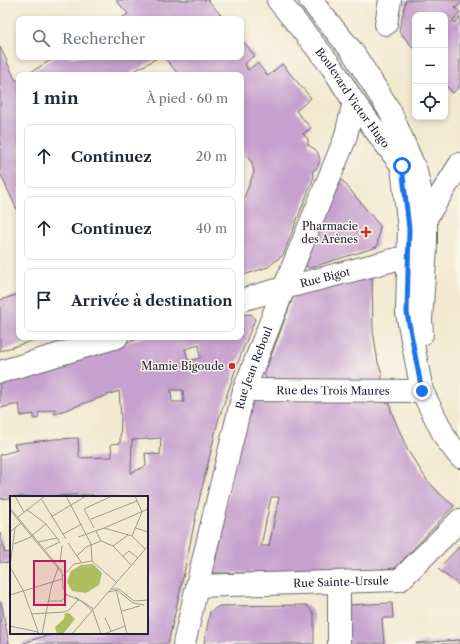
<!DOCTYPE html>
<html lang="fr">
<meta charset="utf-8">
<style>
body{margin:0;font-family:"Libre Caslon Text",serif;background:#f2f2f3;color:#1f2937}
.controls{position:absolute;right:12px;top:12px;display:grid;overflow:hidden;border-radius:8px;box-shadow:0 2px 6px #0003}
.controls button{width:36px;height:36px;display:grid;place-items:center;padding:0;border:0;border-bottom:1px solid #e0e1e3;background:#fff;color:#1f2937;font:20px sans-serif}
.stop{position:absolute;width:12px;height:12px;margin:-9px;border:3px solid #1a73e8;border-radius:50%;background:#fff}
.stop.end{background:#1a73e8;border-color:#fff;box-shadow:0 1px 4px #0008}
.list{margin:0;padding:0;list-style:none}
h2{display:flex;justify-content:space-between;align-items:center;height:52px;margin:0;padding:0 16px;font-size:17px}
h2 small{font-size:13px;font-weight:400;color:#747a83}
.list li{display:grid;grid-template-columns:26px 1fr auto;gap:12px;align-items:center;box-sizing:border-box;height:64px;margin:0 8px 8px;padding:0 8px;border:1px solid #e0e1e3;border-radius:8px}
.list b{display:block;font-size:15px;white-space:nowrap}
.list em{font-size:13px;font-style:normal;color:#747a83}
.icon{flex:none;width:22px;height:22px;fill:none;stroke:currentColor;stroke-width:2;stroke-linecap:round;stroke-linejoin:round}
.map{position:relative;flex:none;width:460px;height:644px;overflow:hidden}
.search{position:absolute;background:#fff;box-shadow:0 2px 6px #0003;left:16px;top:16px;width:228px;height:44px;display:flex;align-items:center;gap:10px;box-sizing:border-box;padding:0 14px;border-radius:8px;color:#747a83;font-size:15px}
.panel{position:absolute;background:#fff;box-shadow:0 2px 6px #0003;left:16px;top:72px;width:228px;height:268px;border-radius:8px}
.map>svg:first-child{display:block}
.building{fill:#c6a0ce;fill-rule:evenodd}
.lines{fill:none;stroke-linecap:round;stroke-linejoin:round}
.minor-casing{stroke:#6b686f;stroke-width:24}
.minor{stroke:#fff;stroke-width:22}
.route{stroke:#1a73e8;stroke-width:5}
.poi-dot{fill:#c8321e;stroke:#fbf7ec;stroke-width:1.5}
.labels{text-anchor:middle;stroke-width:3;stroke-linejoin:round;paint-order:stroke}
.street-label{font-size:11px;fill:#22223b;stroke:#fbf7ec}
.poi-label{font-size:11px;fill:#22223b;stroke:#fbf7ec;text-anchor:end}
.inset-road{fill:none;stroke:#9f9994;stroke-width:1}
.view{fill:#c2185b;fill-opacity:0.15;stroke:#c2185b;stroke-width:2}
.inset-edge{fill:none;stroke:#22223b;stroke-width:2}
</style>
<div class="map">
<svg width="460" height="644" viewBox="0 0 460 644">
<rect width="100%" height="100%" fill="#fbf7ec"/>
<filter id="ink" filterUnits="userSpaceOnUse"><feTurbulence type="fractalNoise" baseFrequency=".025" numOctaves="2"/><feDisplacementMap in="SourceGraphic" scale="8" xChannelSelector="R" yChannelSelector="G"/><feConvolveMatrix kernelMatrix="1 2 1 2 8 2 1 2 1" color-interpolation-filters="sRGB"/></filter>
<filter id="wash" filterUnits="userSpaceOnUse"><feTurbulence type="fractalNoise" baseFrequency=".012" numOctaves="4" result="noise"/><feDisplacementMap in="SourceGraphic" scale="16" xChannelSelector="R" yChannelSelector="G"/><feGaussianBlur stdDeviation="0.9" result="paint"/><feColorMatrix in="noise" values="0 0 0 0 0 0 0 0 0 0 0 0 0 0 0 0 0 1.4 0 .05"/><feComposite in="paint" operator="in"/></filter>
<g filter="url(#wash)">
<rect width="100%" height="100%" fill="#f3e9d0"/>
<g id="blocks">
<path class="building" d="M116,0H208L224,19H120L128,14Z
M406,0H460V4L455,8L460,12L453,20L455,23L460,17V86L453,93L445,85V15H415V50L399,31Z
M241,39L255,56L251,58L245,64L248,70L257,63L268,76L282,64L311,98L296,111L311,128L303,134L308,139V145L316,150L318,153L320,160L318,166L312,172L314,177L283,255L268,267L241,276V206L254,172L252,163L241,149V75H179L164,57H241Z
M0,47L16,81L19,79V214L0,173Z
M56,57H159L127,75H26Z
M342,180L380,226L377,247L309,268L306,265L337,182Z
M372,273L373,331L378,363L383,375L380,381L267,379L264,375L293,297Z
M19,294V337H44L0,351V300Z
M251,314L255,319L238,362L218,421L198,505L184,573L168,644H21L38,638L59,633H147V497H94V495L91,494L35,497H11V498L0,499V455L17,450L14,444L55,439L78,438L79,458L112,457L111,444L120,443L121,417L119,391L54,414L55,409L38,413L39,418L34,419V414L21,416L19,404L0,408V383L56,366L144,337H241V315ZM199,345L200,358L188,361L185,349ZM171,390H183L184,402H172ZM161,438L160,455L145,453L146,466L131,473L132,440Z
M255,398L389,400L391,411L408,451L427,480L441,495L454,506L395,568L332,573H213L242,426ZM271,497H279L269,546H261Z
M0,533L5,553L11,552V563L0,562Z
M460,546V586L438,569Z
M0,602H1L9,644H0Z
M392,603L393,618H382L384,644H347V605Z
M307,605L314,614V644H204L210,612L219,606Z
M460,640V644H416V643Z"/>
</g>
</g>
<g filter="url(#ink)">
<use href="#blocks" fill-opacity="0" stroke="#6b686f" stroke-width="1"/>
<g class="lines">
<g class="minor-casing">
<g id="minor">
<path id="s1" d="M278,0L332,67L354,102L402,166L409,229L407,313L422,391L446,439L460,457"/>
<path d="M310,0L352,51L390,111L416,171L426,218V247L421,320L422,334"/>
<path d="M386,24L390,0"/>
<path d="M420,222L426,218L460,164"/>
<path id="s2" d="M241,300L284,288L409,256"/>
<path d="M0,372L117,337"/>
<path id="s3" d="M244,390L422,391"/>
<path d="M339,582V644"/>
<path id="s4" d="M197,586L400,580L460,520"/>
<path id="s5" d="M184,644L197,586L244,390L284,288L345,139L354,102"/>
</g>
</g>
<use href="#minor" class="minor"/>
</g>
</g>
<g class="lines" filter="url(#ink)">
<path class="route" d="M402,166L409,229L407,313L422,391"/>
</g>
<g class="poi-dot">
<path d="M364 226h4v4h4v4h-4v4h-4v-4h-4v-4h4z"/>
<circle cx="232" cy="366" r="4"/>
</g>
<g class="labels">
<g class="street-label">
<text dy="4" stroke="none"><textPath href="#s1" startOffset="123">Boulevard Victor Hugo</textPath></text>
<text dy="4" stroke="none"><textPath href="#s2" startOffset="87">Rue Bigot</textPath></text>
<text dy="4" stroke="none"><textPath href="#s5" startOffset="285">Rue Jean Reboul</textPath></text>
<text dy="4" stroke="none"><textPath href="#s3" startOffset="89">Rue des Trois Maures</textPath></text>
<text dy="4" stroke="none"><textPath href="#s4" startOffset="144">Rue Sainte-Ursule</textPath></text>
</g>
<g class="poi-label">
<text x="358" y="230">Pharmacie<tspan x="358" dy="13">des Arènes</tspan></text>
<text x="224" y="370">Mamie Bigoude</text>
</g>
</g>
<g transform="translate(10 496)">
<rect width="138" height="138" fill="#f3e9d0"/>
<path d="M83,68L92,77L89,89L76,97L62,95L57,86L61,75L71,69ZM55,117H59L65,123L53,138H47L45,131L54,123Z" fill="#adbe61"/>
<path class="inset-road" d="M5,0L14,16M56,0L81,48L82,65M125,0L132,16L122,40L135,53M32,4L56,43M0,12L52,75M16,13L36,28L50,46L35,53M0,14L52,77L53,92L57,99L71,105L83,115L91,138M8,21L35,0M41,21L76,0M81,23L127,5M84,32L74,13L102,0M94,32L138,13M126,32L138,36M86,35L91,45L103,50L121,69M0,36L11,27M53,38L72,28M20,41L36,28M68,41L94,32L122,40M28,46L47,42M58,47L71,66M4,48L21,41M103,50L118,39M67,60L76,51L91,45M113,60L119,55L128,62M50,67L52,50M0,71L13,94L29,138M0,71L5,32M52,81L64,68L82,65L106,86M101,93H109L124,105L138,104M106,94L117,138M99,96L107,94L123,107L134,109M0,99L52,83M65,101L84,113M38,105H51L57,99M112,115L130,110M21,118L54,116L59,114L68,104M95,122L101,135M0,130L28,136M32,138L41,92L48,72M62,138L138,50M94,138L115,130"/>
<path class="view" d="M24,65H55V109H24Z"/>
<rect width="138" height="138" class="inset-edge"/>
</g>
</svg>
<div class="controls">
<button>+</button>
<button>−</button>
<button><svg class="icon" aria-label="locate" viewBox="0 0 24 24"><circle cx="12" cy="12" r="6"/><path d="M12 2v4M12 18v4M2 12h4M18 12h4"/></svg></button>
</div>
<div class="stop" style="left:402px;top:166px"></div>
<div class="stop end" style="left:422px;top:391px"></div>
<div class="search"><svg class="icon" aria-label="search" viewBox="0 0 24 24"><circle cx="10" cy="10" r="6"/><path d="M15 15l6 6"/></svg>Rechercher</div>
<section class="panel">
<h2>1 min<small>À pied · 60 m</small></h2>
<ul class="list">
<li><svg class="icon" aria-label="ahead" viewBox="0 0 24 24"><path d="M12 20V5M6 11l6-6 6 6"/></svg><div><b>Continuez</b></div><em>20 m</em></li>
<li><svg class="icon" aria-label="ahead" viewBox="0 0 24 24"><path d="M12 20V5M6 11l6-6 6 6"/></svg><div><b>Continuez</b></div><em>40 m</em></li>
<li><svg class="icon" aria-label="arrive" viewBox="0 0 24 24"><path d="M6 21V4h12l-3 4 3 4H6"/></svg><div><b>Arrivée à destination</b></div></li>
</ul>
</section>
</div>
